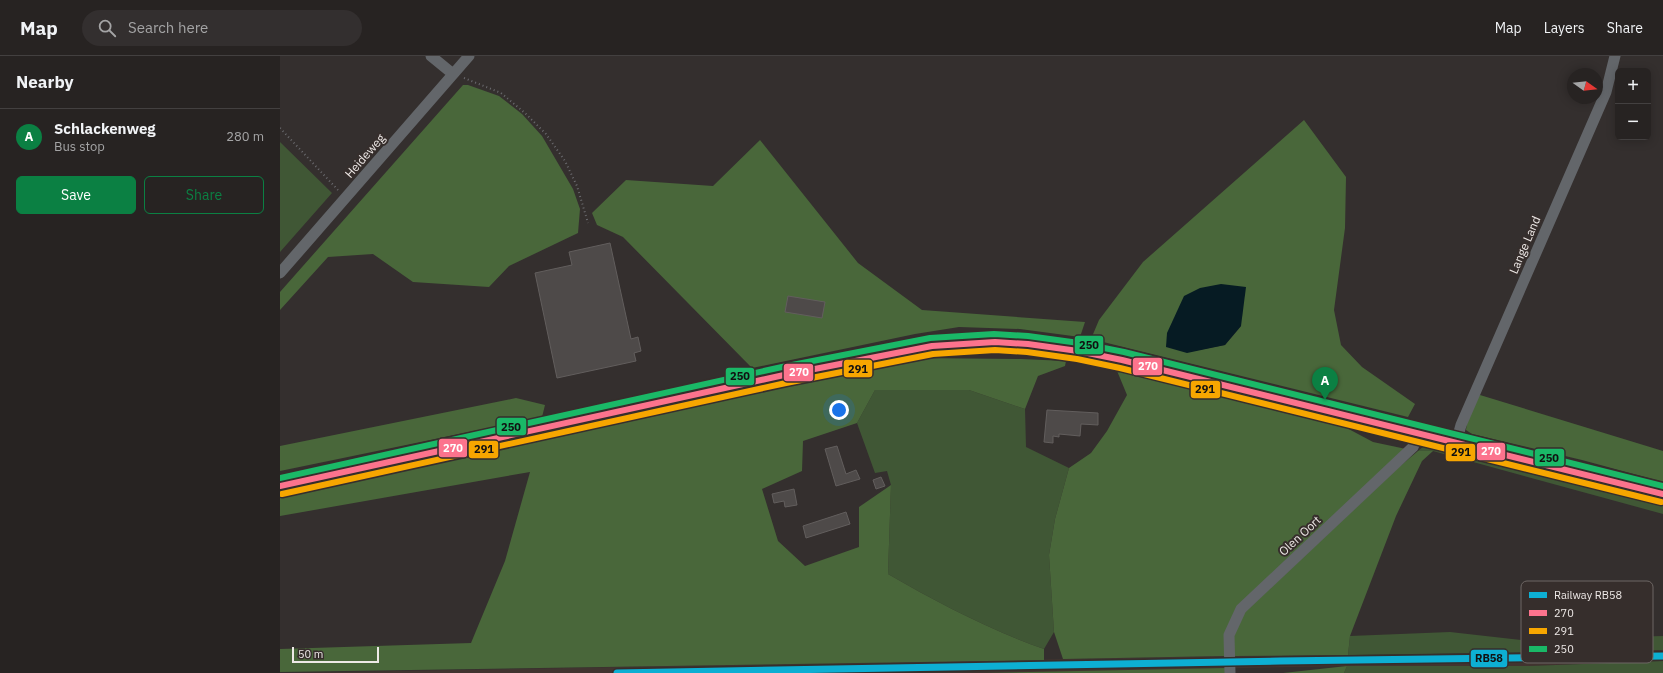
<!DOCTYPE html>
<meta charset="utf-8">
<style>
body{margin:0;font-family:"IBM Plex Sans",sans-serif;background:#332f2f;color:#f1f3f6}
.controls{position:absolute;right:12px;top:12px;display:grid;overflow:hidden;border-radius:6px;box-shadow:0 2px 10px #0003}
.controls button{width:36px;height:36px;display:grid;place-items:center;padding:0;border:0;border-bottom:1px solid #434040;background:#272322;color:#f1f3f6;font:20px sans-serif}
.compass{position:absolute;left:1287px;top:12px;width:36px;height:36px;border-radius:50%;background:#272322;box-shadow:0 2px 10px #0003;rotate:105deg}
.scale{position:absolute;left:12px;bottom:10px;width:87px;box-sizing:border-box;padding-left:4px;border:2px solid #eee9e7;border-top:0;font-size:11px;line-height:14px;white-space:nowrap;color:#eee9e7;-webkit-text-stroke:3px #362e2c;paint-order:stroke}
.you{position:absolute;left:559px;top:354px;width:14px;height:14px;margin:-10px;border:3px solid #fff;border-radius:50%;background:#1a73e8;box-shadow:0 0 0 6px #1a73e833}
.badge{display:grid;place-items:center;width:26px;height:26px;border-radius:50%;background:#0b8043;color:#fff;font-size:13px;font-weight:700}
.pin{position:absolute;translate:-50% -33px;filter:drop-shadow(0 1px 2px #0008)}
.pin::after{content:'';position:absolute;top:21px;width:14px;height:12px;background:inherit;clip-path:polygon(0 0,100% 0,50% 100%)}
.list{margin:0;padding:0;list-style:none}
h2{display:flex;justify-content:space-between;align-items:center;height:52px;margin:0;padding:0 16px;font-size:17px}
h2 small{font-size:13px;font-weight:400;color:#a4a4a5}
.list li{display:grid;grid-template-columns:26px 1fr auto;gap:12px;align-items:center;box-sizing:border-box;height:56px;padding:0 16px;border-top:1px solid #434040}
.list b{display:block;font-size:15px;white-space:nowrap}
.list p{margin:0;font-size:13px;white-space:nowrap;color:#a4a4a5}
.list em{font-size:13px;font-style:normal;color:#a4a4a5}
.actions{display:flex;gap:8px;padding:12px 16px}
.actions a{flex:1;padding:9px 0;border:1px solid #0b8043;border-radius:6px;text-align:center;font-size:14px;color:#0b8043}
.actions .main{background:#0b8043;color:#fff}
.icon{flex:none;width:22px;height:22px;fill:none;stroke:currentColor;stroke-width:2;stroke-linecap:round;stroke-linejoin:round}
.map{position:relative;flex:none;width:1383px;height:617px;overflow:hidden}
header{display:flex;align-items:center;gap:24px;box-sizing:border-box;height:56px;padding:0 20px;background:#272322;border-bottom:1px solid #434040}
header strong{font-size:19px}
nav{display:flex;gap:22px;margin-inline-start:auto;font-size:14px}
.search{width:280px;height:36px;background:#332f2f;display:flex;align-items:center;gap:10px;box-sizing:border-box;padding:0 14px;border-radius:22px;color:#a4a4a5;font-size:15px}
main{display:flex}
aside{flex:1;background:#272322}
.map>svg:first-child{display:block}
.built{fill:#413430}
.green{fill:#405735}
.forest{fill:#49673a;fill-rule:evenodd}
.water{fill:#061b23}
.building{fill:#4e4a49;stroke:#625e5d}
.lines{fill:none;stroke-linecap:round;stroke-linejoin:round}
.path{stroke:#6b6b6f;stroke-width:2;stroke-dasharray:1 3;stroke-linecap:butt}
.street{stroke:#63666a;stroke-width:11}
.secondary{stroke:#65676d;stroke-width:16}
.bus-1-casing{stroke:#362e2c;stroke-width:9}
.bus-2-casing{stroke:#362e2c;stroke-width:9}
.bus-3-casing{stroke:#362e2c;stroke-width:9}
.bus-1{stroke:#fc738d;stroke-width:6}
.bus-2{stroke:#f7a600;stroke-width:6}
.bus-3{stroke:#1ab867;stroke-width:6}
.rail-1-casing{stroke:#362e2c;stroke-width:10}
.rail-1{stroke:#0dafd3;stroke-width:7}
.labels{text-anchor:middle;stroke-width:4;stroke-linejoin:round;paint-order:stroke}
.street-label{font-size:12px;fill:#eee9e7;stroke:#362e2c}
.key{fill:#362e2c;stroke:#6d6664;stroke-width:1}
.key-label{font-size:11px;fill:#eee9e7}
.line-badge{stroke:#362e2c;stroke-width:1.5}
.badge-label{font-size:11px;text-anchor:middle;font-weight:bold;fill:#fff}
.pale-badge-label{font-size:11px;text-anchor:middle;font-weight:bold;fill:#111}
</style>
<header>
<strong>Map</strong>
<div class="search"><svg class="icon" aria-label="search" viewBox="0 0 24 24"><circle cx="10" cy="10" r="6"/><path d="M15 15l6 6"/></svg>Search here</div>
<nav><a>Map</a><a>Layers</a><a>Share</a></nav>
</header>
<main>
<aside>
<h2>Nearby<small></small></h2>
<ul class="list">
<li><span class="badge">A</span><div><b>Schlackenweg</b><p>Bus stop</p></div><em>280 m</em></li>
</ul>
<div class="actions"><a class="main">Save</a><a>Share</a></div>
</aside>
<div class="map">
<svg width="1383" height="617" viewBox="0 0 1383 617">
<rect width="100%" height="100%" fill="#342f2e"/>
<path class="built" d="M1383,594V605L1249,610H1067L704,617H0L954,600L1241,598Z"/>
<path class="green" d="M0,86L52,137L0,196Z
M595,334H689L745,353L746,391L789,412L775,463L769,499L774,576L764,593C710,574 658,547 608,518L611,429L607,415L595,417L577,367Z
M1152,387L1383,445V458L1153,395H1138L1145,389Z
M1170,576L1241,584L1383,580V594L1068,599L1070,580Z
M1383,605V617H1064L1067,610H1249Z"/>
<path class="forest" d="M183,29H188L219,40L242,58L262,80L293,133L300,153L298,177L229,210L209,231L133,226L93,198L48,201L0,254V236Z
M1024,64L1066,121L1065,172L1054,254L1061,289L1082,311L1135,348L1128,361L811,283L819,264L863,206ZM961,270L945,289L908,296Z
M480,84L578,207L642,254L805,266L800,281L740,273L679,271L635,278L472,312L343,181L317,169L312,157L346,124L433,130Z
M633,302L741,303L786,305L785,310L758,320L745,353L689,334H595L577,367L523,385L522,415L482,433L498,485L525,510L579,491V451L611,429L608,518C658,547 710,574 764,593V604L0,616V593L191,587L225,505L250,416L0,460V436L391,356Z
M835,310L1048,362L1093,386L1126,393L957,551L945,600L783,603L774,576L769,499L775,463L789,412L811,397L827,375L847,339Z
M1200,339L1383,395V426L1302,404L1192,378L1186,374C1187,363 1193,347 1200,339Z
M236,342L265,349L262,361L0,415V390Z
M1138,395H1153L1142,405L1116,460L1070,580L1068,599L954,600L953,581L965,556L1119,411Z
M1067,610L1064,617H1003Z
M946,612V617H704Z"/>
<path class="water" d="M941,228L966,231L961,270L945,289L907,297L886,291L887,277L904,240L920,232Z"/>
<path class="building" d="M330,187L351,283L358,281L361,295L354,297L356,305L277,322L255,217L292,209L289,196Z
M508,240L545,246L542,262L505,256Z
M767,354L818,357V369L801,368L800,380L779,378V381L773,380V387L764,386Z
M557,390L566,418L576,414L580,423L556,430L545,393Z
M601,421L605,430L596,433L593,424Z
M514,433L517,449L505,451L504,445L494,447L492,438Z
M566,456L570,468L526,482L523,470Z"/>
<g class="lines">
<path class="path" d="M184,22L221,37L245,57L266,78L285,105L297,130L308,167
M0,72L58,134"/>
<path class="street" d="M151,0L173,18
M0,217L189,0
M1176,387L1181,369L1326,36L1335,0
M950,617L949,579L961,553L1133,391L1139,377"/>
<path class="secondary" d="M0,430L504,319L652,290L715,286L748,288L798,295L842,304L1383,438"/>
<g class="bus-1-casing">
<path id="bus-1" d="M0,430L504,319L652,290L715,286L748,288L798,295L842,304L1383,438"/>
</g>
<g class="bus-2-casing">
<path id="bus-2" d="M2,438L506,327L653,298L715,294L747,296L797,303L840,312L1381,446"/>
</g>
<g class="bus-3-casing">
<path id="bus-3" d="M0,422L502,311L650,282L714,278L748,280L799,287L844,296L1383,430"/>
</g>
<use href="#bus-1" class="bus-1"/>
<use href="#bus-2" class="bus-2"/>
<use href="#bus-3" class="bus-3"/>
<g class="rail-1-casing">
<path id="rail-1" d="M337,617L1000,605L1383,600"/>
</g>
<use href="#rail-1" class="rail-1"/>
</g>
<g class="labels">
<g class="street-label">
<text transform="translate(85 100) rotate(-49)" y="4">Heideweg</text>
<text transform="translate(1245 189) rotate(-67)" y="4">Lange Land</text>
<text transform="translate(1020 480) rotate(-43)" y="4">Olen Oort</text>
</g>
</g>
<rect x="1241" y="525" width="132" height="82" rx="6" class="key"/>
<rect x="1249" y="536" width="18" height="6" fill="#0dafd3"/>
<rect x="1249" y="554" width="18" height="6" fill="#fc738d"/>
<rect x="1249" y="572" width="18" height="6" fill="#f7a600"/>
<rect x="1249" y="590" width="18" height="6" fill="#1ab867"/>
<g class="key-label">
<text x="1274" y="543">Railway RB58</text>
<text x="1274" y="561">270</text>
<text x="1274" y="579">291</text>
<text x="1274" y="597">250</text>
</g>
<g class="line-badge">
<rect x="794" y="279" width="30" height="20" rx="4" fill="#1ab867"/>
<rect x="852" y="301" width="31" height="19" rx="4" fill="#fc738d"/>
<rect x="563" y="303" width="30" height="19" rx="4" fill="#f7a600"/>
<rect x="503" y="307" width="31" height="19" rx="4" fill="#fc738d"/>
<rect x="445" y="311" width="30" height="19" rx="4" fill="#1ab867"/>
<rect x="910" y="324" width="31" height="19" rx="4" fill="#f7a600"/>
<rect x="216" y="361" width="31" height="19" rx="4" fill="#1ab867"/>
<rect x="158" y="382" width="30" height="20" rx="4" fill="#fc738d"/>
<rect x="188" y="384" width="31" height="19" rx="4" fill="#f7a600"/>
<rect x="1196" y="386" width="30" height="19" rx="4" fill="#fc738d"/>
<rect x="1165" y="387" width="31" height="19" rx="4" fill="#f7a600"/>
<rect x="1254" y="392" width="31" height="19" rx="4" fill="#1ab867"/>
<rect x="1190" y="593" width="38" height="19" rx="4" fill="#0dafd3"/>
</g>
<g class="badge-label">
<text x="868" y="314">270</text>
<text x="519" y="320">270</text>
<text x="173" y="396">270</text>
<text x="1211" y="399">270</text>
</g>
<g class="pale-badge-label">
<text x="809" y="293">250</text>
<text x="578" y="317">291</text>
<text x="460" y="324">250</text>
<text x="925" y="337">291</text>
<text x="231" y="375">250</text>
<text x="204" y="397">291</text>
<text x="1181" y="400">291</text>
<text x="1269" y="406">250</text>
<text x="1209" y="606">RB58</text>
</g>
</svg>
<div class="controls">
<button>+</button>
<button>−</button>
</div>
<svg class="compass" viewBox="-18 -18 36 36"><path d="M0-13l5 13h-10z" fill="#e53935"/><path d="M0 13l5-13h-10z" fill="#a4a4a5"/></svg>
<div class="scale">50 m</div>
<div class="you"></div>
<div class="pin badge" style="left:1045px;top:344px">A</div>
</div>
</main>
